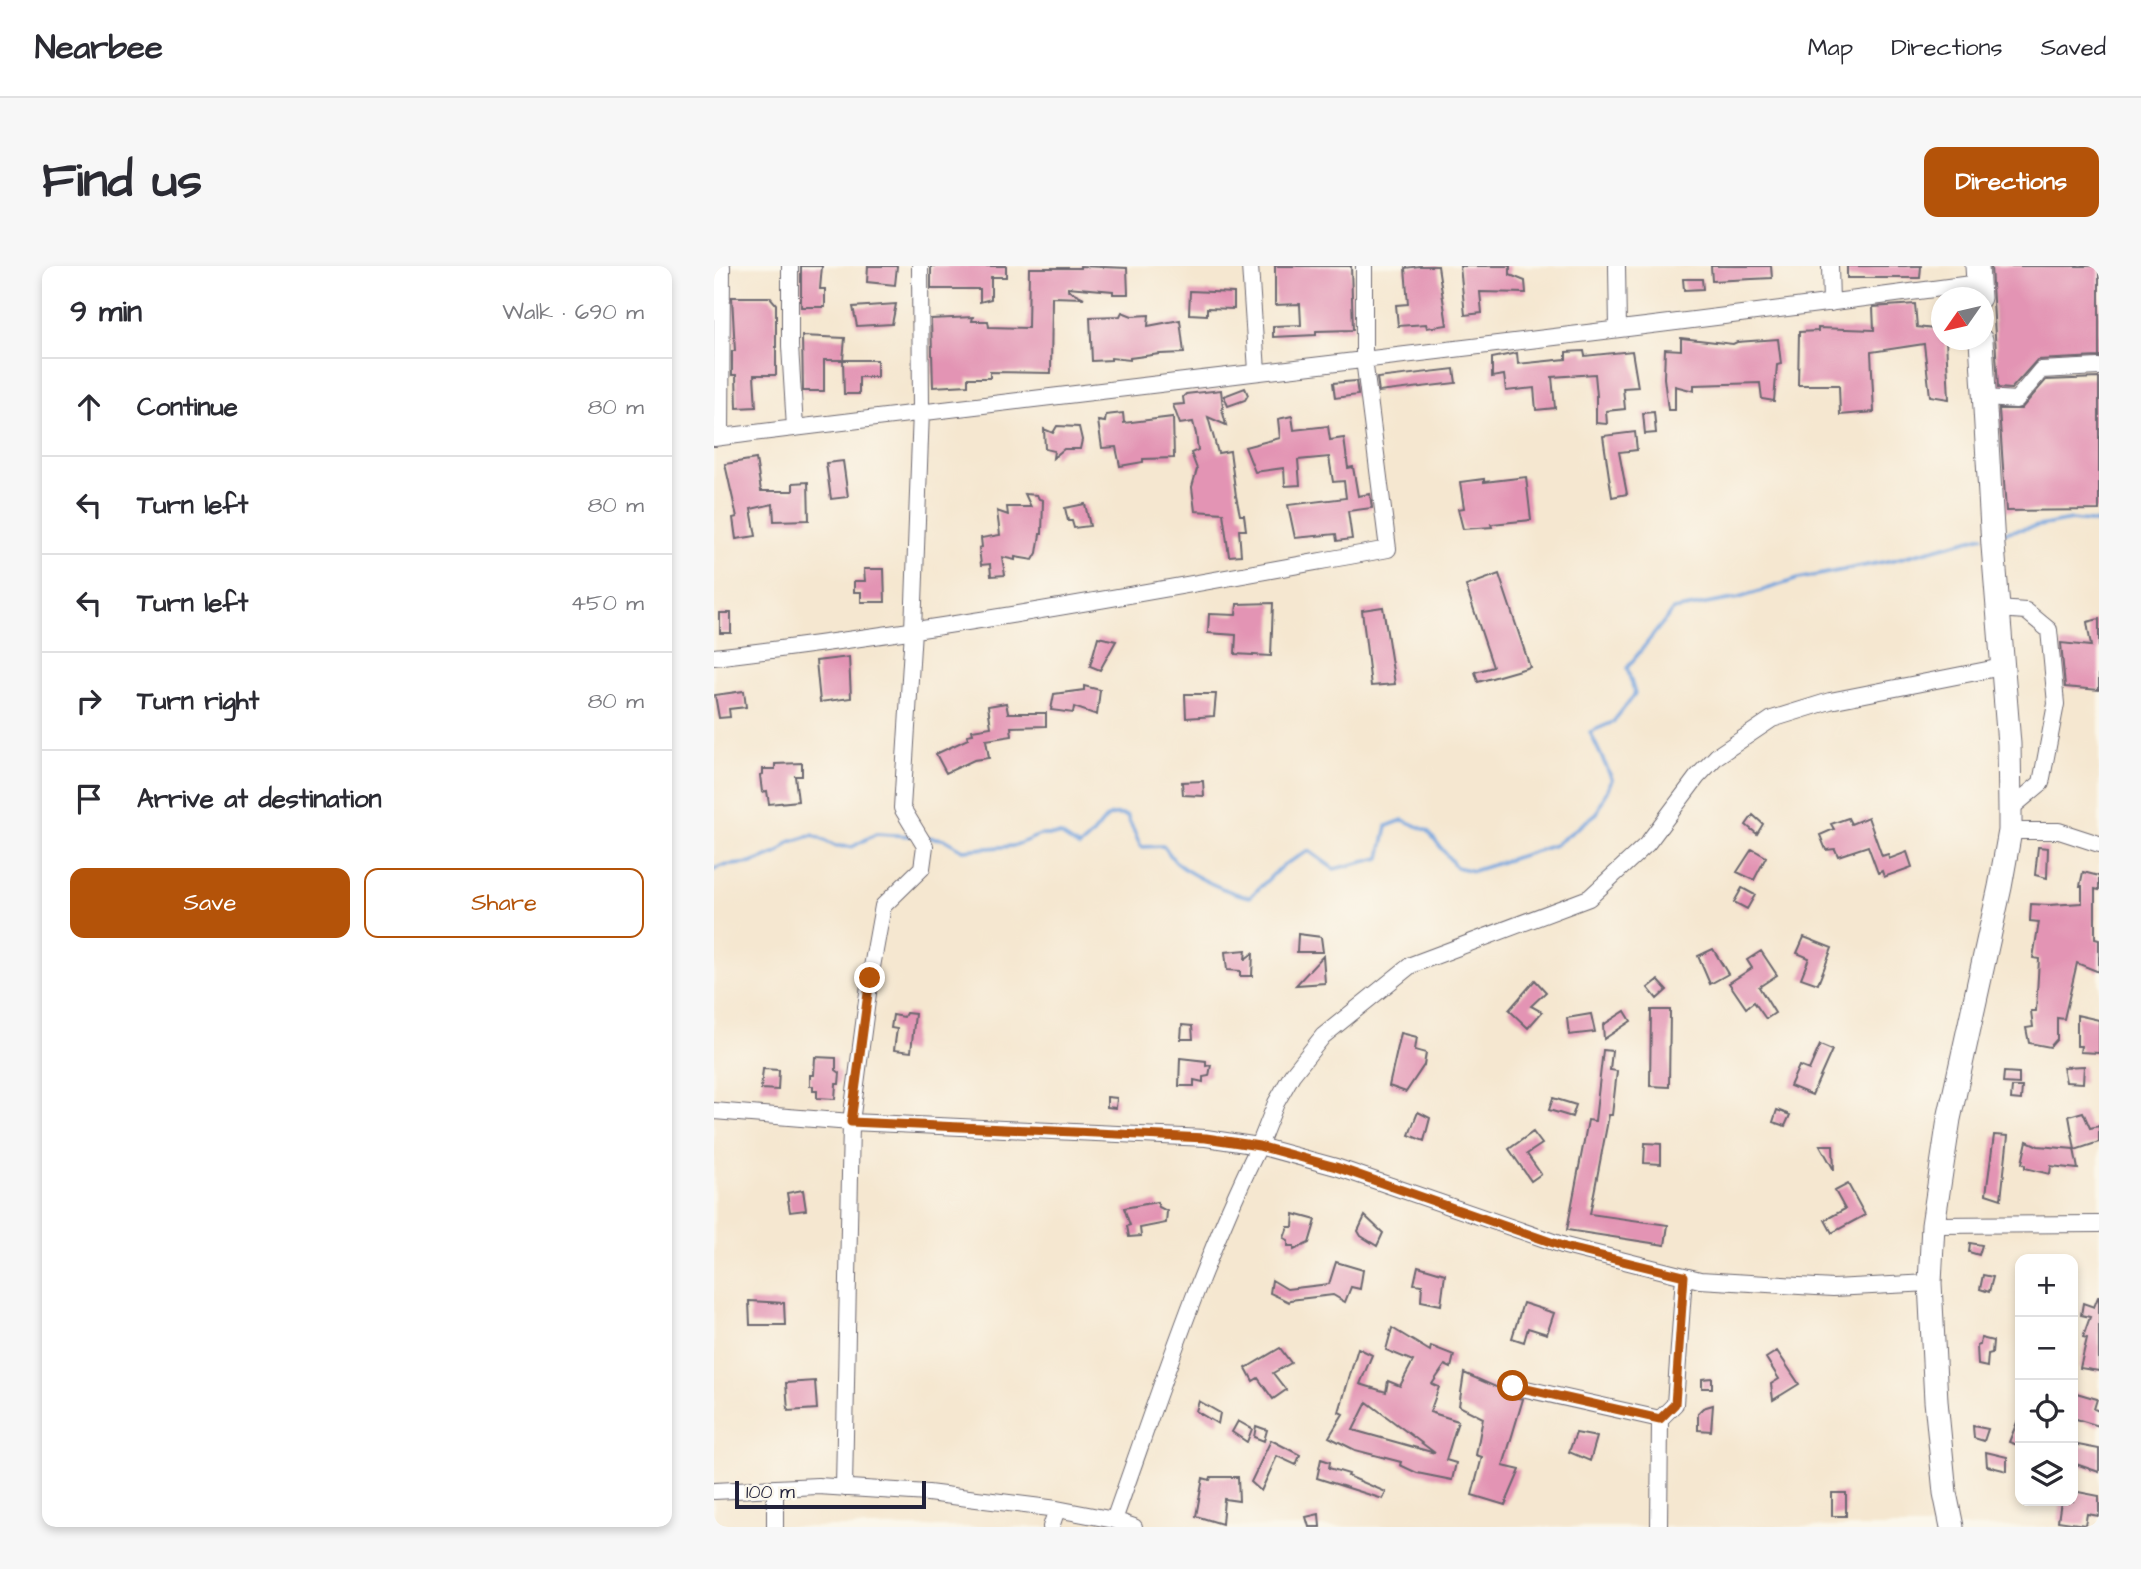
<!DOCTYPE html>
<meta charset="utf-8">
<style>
body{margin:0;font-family:"Architects Daughter",sans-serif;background:#f7f7f7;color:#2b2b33}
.controls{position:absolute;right:21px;bottom:21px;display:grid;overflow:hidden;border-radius:14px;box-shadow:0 4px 10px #0003}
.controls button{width:63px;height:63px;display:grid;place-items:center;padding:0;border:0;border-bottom:2px solid #e1e1e2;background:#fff;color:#2b2b33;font:35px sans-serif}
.compass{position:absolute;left:1217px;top:21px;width:63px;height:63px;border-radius:50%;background:#fff;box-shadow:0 4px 10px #0003;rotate:236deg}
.scale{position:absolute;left:21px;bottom:18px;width:191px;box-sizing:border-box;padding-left:7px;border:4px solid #22223b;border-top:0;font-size:19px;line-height:24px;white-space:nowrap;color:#22223b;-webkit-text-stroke:5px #fbf7ec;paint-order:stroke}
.stop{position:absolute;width:21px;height:21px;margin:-16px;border:5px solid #b45309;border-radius:50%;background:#fff}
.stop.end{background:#b45309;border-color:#fff;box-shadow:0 2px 7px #0008}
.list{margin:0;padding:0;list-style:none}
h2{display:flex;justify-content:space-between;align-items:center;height:91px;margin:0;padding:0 28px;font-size:30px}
h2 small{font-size:23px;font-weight:400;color:#7c7c81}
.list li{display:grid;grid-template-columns:46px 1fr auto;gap:21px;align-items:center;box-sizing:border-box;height:98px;padding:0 28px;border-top:2px solid #e1e1e2}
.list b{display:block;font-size:26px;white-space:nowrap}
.list em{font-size:23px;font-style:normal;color:#7c7c81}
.actions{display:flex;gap:14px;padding:21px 28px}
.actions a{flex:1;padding:16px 0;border:2px solid #b45309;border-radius:14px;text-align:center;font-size:24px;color:#b45309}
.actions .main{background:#b45309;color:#fff}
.icon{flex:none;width:38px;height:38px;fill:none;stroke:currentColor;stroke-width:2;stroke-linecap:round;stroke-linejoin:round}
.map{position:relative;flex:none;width:1385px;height:1261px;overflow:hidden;border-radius:14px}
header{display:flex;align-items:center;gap:42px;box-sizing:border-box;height:98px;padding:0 35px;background:#fff;border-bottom:2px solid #e1e1e2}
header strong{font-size:33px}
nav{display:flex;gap:38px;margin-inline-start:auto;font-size:24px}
.intro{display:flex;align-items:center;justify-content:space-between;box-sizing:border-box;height:168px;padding:0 42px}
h1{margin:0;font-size:49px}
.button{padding:18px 32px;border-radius:14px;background:#b45309;color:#fff;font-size:24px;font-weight:700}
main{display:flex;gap:42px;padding:0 42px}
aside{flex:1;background:#fff;border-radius:14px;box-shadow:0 4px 10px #0003}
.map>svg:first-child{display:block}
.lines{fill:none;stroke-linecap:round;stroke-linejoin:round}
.stream{stroke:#73a3dd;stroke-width:3.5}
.building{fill:#e394b4;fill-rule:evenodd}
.minor-casing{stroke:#6c676f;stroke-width:18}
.highway-casing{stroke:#6c676f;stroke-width:25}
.minor{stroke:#fff;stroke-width:16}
.highway{stroke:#fff;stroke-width:23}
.route{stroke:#b45309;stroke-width:9}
</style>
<header>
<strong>Nearbee</strong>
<nav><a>Map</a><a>Directions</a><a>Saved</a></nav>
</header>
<div class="intro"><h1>Find us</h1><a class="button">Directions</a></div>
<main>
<aside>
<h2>9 min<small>Walk · 690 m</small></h2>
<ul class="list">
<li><svg class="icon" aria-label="ahead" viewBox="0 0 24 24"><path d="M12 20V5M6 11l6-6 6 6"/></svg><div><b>Continue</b></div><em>80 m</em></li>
<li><svg class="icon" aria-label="left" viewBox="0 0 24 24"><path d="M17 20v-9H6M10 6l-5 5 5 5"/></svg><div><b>Turn left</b></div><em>80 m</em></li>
<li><svg class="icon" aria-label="left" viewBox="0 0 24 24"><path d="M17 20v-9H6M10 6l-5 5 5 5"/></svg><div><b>Turn left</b></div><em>450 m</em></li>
<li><svg class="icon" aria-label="right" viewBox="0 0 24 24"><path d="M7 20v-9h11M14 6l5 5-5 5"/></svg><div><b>Turn right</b></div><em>80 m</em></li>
<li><svg class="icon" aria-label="arrive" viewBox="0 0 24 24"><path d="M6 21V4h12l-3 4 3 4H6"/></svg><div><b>Arrive at destination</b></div></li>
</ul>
<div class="actions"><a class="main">Save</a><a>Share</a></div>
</aside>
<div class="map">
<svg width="1385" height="1261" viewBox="0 0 1385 1261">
<rect width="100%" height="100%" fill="#fbf7ec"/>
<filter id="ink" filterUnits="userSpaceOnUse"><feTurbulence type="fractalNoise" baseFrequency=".0143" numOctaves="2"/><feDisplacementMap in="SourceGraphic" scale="14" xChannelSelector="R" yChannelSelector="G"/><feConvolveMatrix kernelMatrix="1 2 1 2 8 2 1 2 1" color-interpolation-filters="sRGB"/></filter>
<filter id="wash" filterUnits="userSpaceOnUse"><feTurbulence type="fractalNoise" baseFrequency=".00686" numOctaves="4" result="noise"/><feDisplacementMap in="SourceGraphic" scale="28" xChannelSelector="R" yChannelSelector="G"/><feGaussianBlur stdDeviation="1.57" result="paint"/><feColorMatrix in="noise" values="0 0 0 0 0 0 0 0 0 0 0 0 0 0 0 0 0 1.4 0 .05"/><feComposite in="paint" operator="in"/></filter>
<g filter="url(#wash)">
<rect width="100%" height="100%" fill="#f5e7d0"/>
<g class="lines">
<path class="stream" d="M1287,267L1357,254L1385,257
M212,571L230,573L249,584L299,580L326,569H347L365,581C370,577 375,573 379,568C392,554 391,545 413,550L427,581L450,580C454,586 458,593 464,598C480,611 517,628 536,631L569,599L595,585L620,603L666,592L673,560L689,554L714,565L742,601L759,605L841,579L883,547L898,513L876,466L899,456L921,428L913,402L959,344L1025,332L1084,313L1179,294L1269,270
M0,604L7,600L38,597L64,587L76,576L99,569L121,580L138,581L162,568L197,570"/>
</g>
<g id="blocks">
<path class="building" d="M87,0H108L106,23H111V41H87Z
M154,0H183L181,19L153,16Z
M217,0H292V11H277V33L266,36V23H217Z
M366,0L413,2L414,28H399V25L354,21V24L370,32L338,31L337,107L276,106V112H254V119L219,121L217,53L259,51L258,55H274L275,61L314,62L315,2H366Z
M561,0H637L639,64L602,65V69L559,71V60L587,59L586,38L561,39Z
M705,0H724L733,59L713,62L712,58L684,60L682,39L694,38L691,2Z
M746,0H796V9L811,15L812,27L766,26L768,47L751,49Z
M997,0H1057L1058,12L998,15Z
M1133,0H1207L1206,12H1133Z
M1277,0H1385V91L1323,94L1297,123L1284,122Z
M969,13H988L989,23L970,24Z
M476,25L520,27V43L493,42V49L475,48Z
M18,31H56L62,38V109H40L42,141L23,142L22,109H18V85H21Z
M182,38L178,58L143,60L139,41Z
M1201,38L1203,61L1228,64V74H1232L1235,133L1216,130L1210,78L1157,86L1160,146L1126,149L1125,119H1084L1085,66L1104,65V62L1160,64L1159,41Z
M408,46L418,50L435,49L434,60L466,54L470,87L446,88L416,92V94L397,92V94L378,95L376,51L406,50Z
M88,70L131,72L129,94H110V125H89Z
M967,72L1019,78L1023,76L1064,73L1067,98L1063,99L1060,135L1048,133L1046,117L980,119V125L961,120V144H954L950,112L951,83L967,84Z
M870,85L871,90L918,85L924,121L909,122L911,143L892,145L893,158L882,157V130H883L881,108L838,111L841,142L822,144L820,122L792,125L790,109L778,111V92L803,87L804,98L852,93V86Z
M129,94H163V111H145V128H130Z
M740,103L742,117L665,126L663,112Z
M1385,112V244L1292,245L1285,143H1307L1332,114Z
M642,115L644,129L621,132L619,117Z
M531,122L534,129L531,134L514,140L510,130Z
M507,124L509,142L508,143L512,159L494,151L504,187L516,185L522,230L526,249H530L532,264H525L527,289L515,290L509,247L481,245L478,221L483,203L477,187L484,184L482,168L479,156L466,158L459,139L470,138L469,131L472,128Z
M940,146L942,167L931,168L929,147Z
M409,147L410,157L459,151L460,192L429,193V196L406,200L402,181L388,182L384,155L391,156L392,149Z
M578,150L580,164L614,160L616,174L630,172L634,202L639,201L644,230L656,228L658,242L634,245L638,273L623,275L622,268L581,272L574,239L632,232L630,215L619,216L615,191L584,194L586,219L571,220L570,202L541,206L531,181L566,172L564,153Z
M343,160L365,161L368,174L366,183H350L339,192L340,185L331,183L330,163L339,167Z
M921,166L923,184L905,186L913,228L898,231L889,170Z
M42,193L47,225H79V217L94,216L95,254L60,255L59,238L37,243L42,270L22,273L19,252L23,251L11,198Z
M129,195L134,231L117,233L112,197Z
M812,211L817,254L777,258L778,261L749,263L744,243L750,242L746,216L770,213V216Z
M311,228L323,229L325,233L329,234L328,268H326L323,287L319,294L301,291V294L288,291L291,309L277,310L276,298L267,299L265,282L268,281L267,272L286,269L283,245L294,249L293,241H317Z
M371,238L376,260L360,262L358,255H354L351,242Z
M150,303H170L171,336H147V326H140V315H151Z
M785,308L816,401L764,416L761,406L779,401L752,320Z
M559,337L557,390L521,388L522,369L494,367L495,348L522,349L523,338Z
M669,341L681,418L657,420L648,344Z
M6,347H17V367H6Z
M1385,353V424L1351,421L1347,377L1377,380L1373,356Z
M384,371L402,375L386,404L376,400Z
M135,391L137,432L106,436L102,395Z
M370,420L386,424L383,449L360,441L359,447L337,444L340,428L370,424Z
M30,425L32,441L15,443L16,451L5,452L1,429Z
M471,428H502L500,450L472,452Z
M292,437L294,447H332V460L297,461L298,470L272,474L275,492L260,494L232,507L222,488L254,473L253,469L259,468L258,464L277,461L274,440Z
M88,497V510H81L84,535L55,538L53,525L48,526L46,509L49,508V503H61V498Z
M489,515L490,530L469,529L468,516Z
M1039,549L1049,558L1043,568L1032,559Z
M1154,551L1168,590L1174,588L1175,593L1193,586L1198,601L1170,611L1168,605L1164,607L1154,580L1124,590L1121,583L1112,584L1106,569L1120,563L1117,558L1134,552L1137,558Z
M1324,581L1334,582L1333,612L1321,609Z
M1038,583L1052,591L1040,614L1023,606Z
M1369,606L1385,610V624L1381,623V673L1385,674V706L1363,697L1350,753L1343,752V773L1336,781L1315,777L1312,762L1319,761L1317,745H1322L1325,693L1319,692L1325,656L1316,655L1317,638L1335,639L1368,637V620H1366Z
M1028,622L1041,629L1033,643L1020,636Z
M584,668L607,671L609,686H583Z
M1090,671L1118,682L1104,718L1087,712L1095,692L1083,687Z
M999,683L1014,708L996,718L984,690Z
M532,684L531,693L539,687L538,710H526V705L513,704L511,686Z
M1047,685L1063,709L1045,721L1061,747L1052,753L1040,736L1032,742L1015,717L1038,702L1033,694Z
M609,690L611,717L582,719Z
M821,714L832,726L817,740L828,746L814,762L795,744Z
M944,714L953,724L943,733L934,722Z
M937,744H956L955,821L936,820Z
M911,745L917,755L890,773L889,759Z
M192,747L201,748L197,786L180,784L183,763L177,762L179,749L190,751Z
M877,748L881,766L855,769L853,752Z
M1363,749L1385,754V787L1366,786L1367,780H1363Z
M468,759L478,760L479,773H467Z
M687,767L703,771L701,784L712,787L710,799L692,826L675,820Z
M1106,779L1118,784L1098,829L1076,820L1085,800L1095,804Z
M889,784L898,785L896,804L903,805L898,849H895L876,948L954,959L951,979L853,964L874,854L881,855Z
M101,791L122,792V804L126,807L125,818H122L121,833L103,832V825H99V820H96V809H100Z
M466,792L492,795V800L497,799L495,810L489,811V816L480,814V820H465Z
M1370,800L1369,817L1352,816L1349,801Z
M49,803L65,804L64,824L47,823Z
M1290,806L1305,807V818L1289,817Z
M1298,821H1308L1307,834L1297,833Z
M393,831L403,832L402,842L393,841Z
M839,832L862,839L858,851L835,844Z
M1063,844L1076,849L1071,860L1059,856Z
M704,846L716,852L710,875L695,869Z
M1369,846L1376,862L1385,860V876L1361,884L1355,850Z
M819,866L828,878L813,888L827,908L817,915L795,883Z
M1280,869L1294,870L1287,933L1272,928Z
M1313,875L1324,880L1360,883L1364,903L1337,900L1336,908L1311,902V899L1308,897Z
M931,877L947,878V898L930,897Z
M1106,879H1119L1120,904Z
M1134,918L1151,949L1118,967L1111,954L1131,943L1121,925Z
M89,924L92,944L76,946L73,927Z
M443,936L445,941L453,945L452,957L426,962L427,970L415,971L413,960L416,959L410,942Z
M580,948L602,954L595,977L580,984V980H574V974L570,972L574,961H579Z
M651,950L669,967L663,980L647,970L644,965Z
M1256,977L1268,979L1265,989L1255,986Z
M622,996L649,1004L646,1023L637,1021L631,1036L619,1029L576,1034L575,1036L556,1027L558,1014L573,1023L615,1018Z
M704,1000L731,1008L727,1039L707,1035L708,1019L700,1018Z
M1269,1009L1279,1011L1275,1026L1266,1023Z
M1384,1031H1385V1105L1366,1102L1373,1072L1369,1071L1376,1051L1367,1049L1369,1037L1380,1041Z
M35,1035L70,1037L71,1059H36Z
M809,1037L840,1047L833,1068L814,1062L810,1076L798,1072Z
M678,1062L716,1085L717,1080L740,1089L737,1102L731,1099L718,1118L725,1121L716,1146L744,1155L732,1194L742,1197L738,1214L703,1207L686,1199L687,1196L641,1184L615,1171L629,1148L625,1146L644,1082L658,1089L646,1118L672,1126L674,1115L686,1120L699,1095L672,1084ZM653,1136L721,1187L639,1164Z
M1267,1072L1279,1075L1278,1087L1274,1088L1273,1101L1264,1099L1263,1080L1266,1079Z
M566,1082L577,1097L559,1107L572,1124L559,1133L544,1112L539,1115L532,1102Z
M1063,1085L1085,1118L1059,1134L1057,1118L1065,1113L1052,1092Z
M750,1107L789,1124L796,1130L809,1133L789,1200L806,1204L791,1239L758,1229L768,1191L762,1189L769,1152L745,1140Z
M998,1112V1122H988V1113Z
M101,1115L103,1143L74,1145L72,1117Z
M1359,1126L1383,1133L1380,1143L1385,1145V1160L1359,1152Z
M485,1135L506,1147L504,1158L482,1145Z
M999,1139L997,1165L984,1164V1147L989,1142Z
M1306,1149V1180L1295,1176Z
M524,1155L538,1163L533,1176L518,1166Z
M542,1160L553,1164L550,1175L540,1171Z
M1259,1160L1274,1163L1270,1175L1260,1172Z
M862,1167L883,1171L876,1195L855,1186Z
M557,1174L586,1189L582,1199L563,1190L547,1225L537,1216Z
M1359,1178L1385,1183V1206L1359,1197Z
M1272,1186L1293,1191V1205L1273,1200Z
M607,1193L616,1196L615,1202L635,1208L634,1210L672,1226L669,1233L603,1212Z
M497,1211H524L525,1235L510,1233L508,1258L482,1250L489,1212L496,1214Z
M1359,1225L1385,1230V1250L1373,1248L1371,1259L1344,1255L1347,1235H1359Z
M1118,1227H1132V1250H1118Z
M605,1248L606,1261H595L592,1251Z"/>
</g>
</g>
<g filter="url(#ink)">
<use href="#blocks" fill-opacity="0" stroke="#6c676f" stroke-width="2"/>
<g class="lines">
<g class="minor-casing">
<path id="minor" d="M76,0V80L81,162
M536,0L543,105
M903,0L904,63
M1116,0L1117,37
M1271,132L1302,134L1327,104L1385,101
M7,171L8,0
M0,172C421,119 843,74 1264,17
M1284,343L1312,345L1335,364L1342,438L1327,517L1296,543
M0,391C226,365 450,323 674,283L650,93V0
M1296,565H1345L1385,578
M0,845L137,856L492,872L545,880C486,1000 445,1128 400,1254
M1219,959L1385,958
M1216,1017L1119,1022L986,1014L851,980L622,901L545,880L562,837L578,809L609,770L697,699L875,632L933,578L983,511L1003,490L1058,453L1116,435L1288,401
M799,1120L946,1153
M130,1222L137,856L156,712L169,640L208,602L211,580L188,542L199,364L207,145L206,0
M0,1225L104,1220L214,1227L343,1243L400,1254L420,1261
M61,1261V1222
M337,1261L343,1243
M945,1261L946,1153L961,1138L970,1010"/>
</g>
<g class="highway-casing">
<path id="highway" d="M1263,0L1265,32
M1238,1261L1231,1227L1222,1135L1216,1017L1219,959L1235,853L1286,621L1296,565V543L1295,478L1279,280L1267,74"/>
</g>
<use href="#minor" class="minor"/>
<use href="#highway" class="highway"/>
</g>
</g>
<g class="lines" filter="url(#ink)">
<path class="route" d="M156,712L137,856L492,872L545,880L622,901L851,981L970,1010L961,1138L946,1153L799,1120"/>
</g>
</svg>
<div class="controls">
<button>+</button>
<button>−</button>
<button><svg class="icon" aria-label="locate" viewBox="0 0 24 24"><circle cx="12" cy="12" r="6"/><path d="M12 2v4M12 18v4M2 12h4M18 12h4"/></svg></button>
<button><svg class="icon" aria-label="layers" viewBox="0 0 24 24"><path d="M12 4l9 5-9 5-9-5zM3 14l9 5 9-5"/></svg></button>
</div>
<svg class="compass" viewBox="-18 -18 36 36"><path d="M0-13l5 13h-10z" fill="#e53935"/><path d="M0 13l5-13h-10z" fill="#7c7c81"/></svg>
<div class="scale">100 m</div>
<div class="stop" style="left:799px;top:1120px"></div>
<div class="stop end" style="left:156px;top:712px"></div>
</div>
</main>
